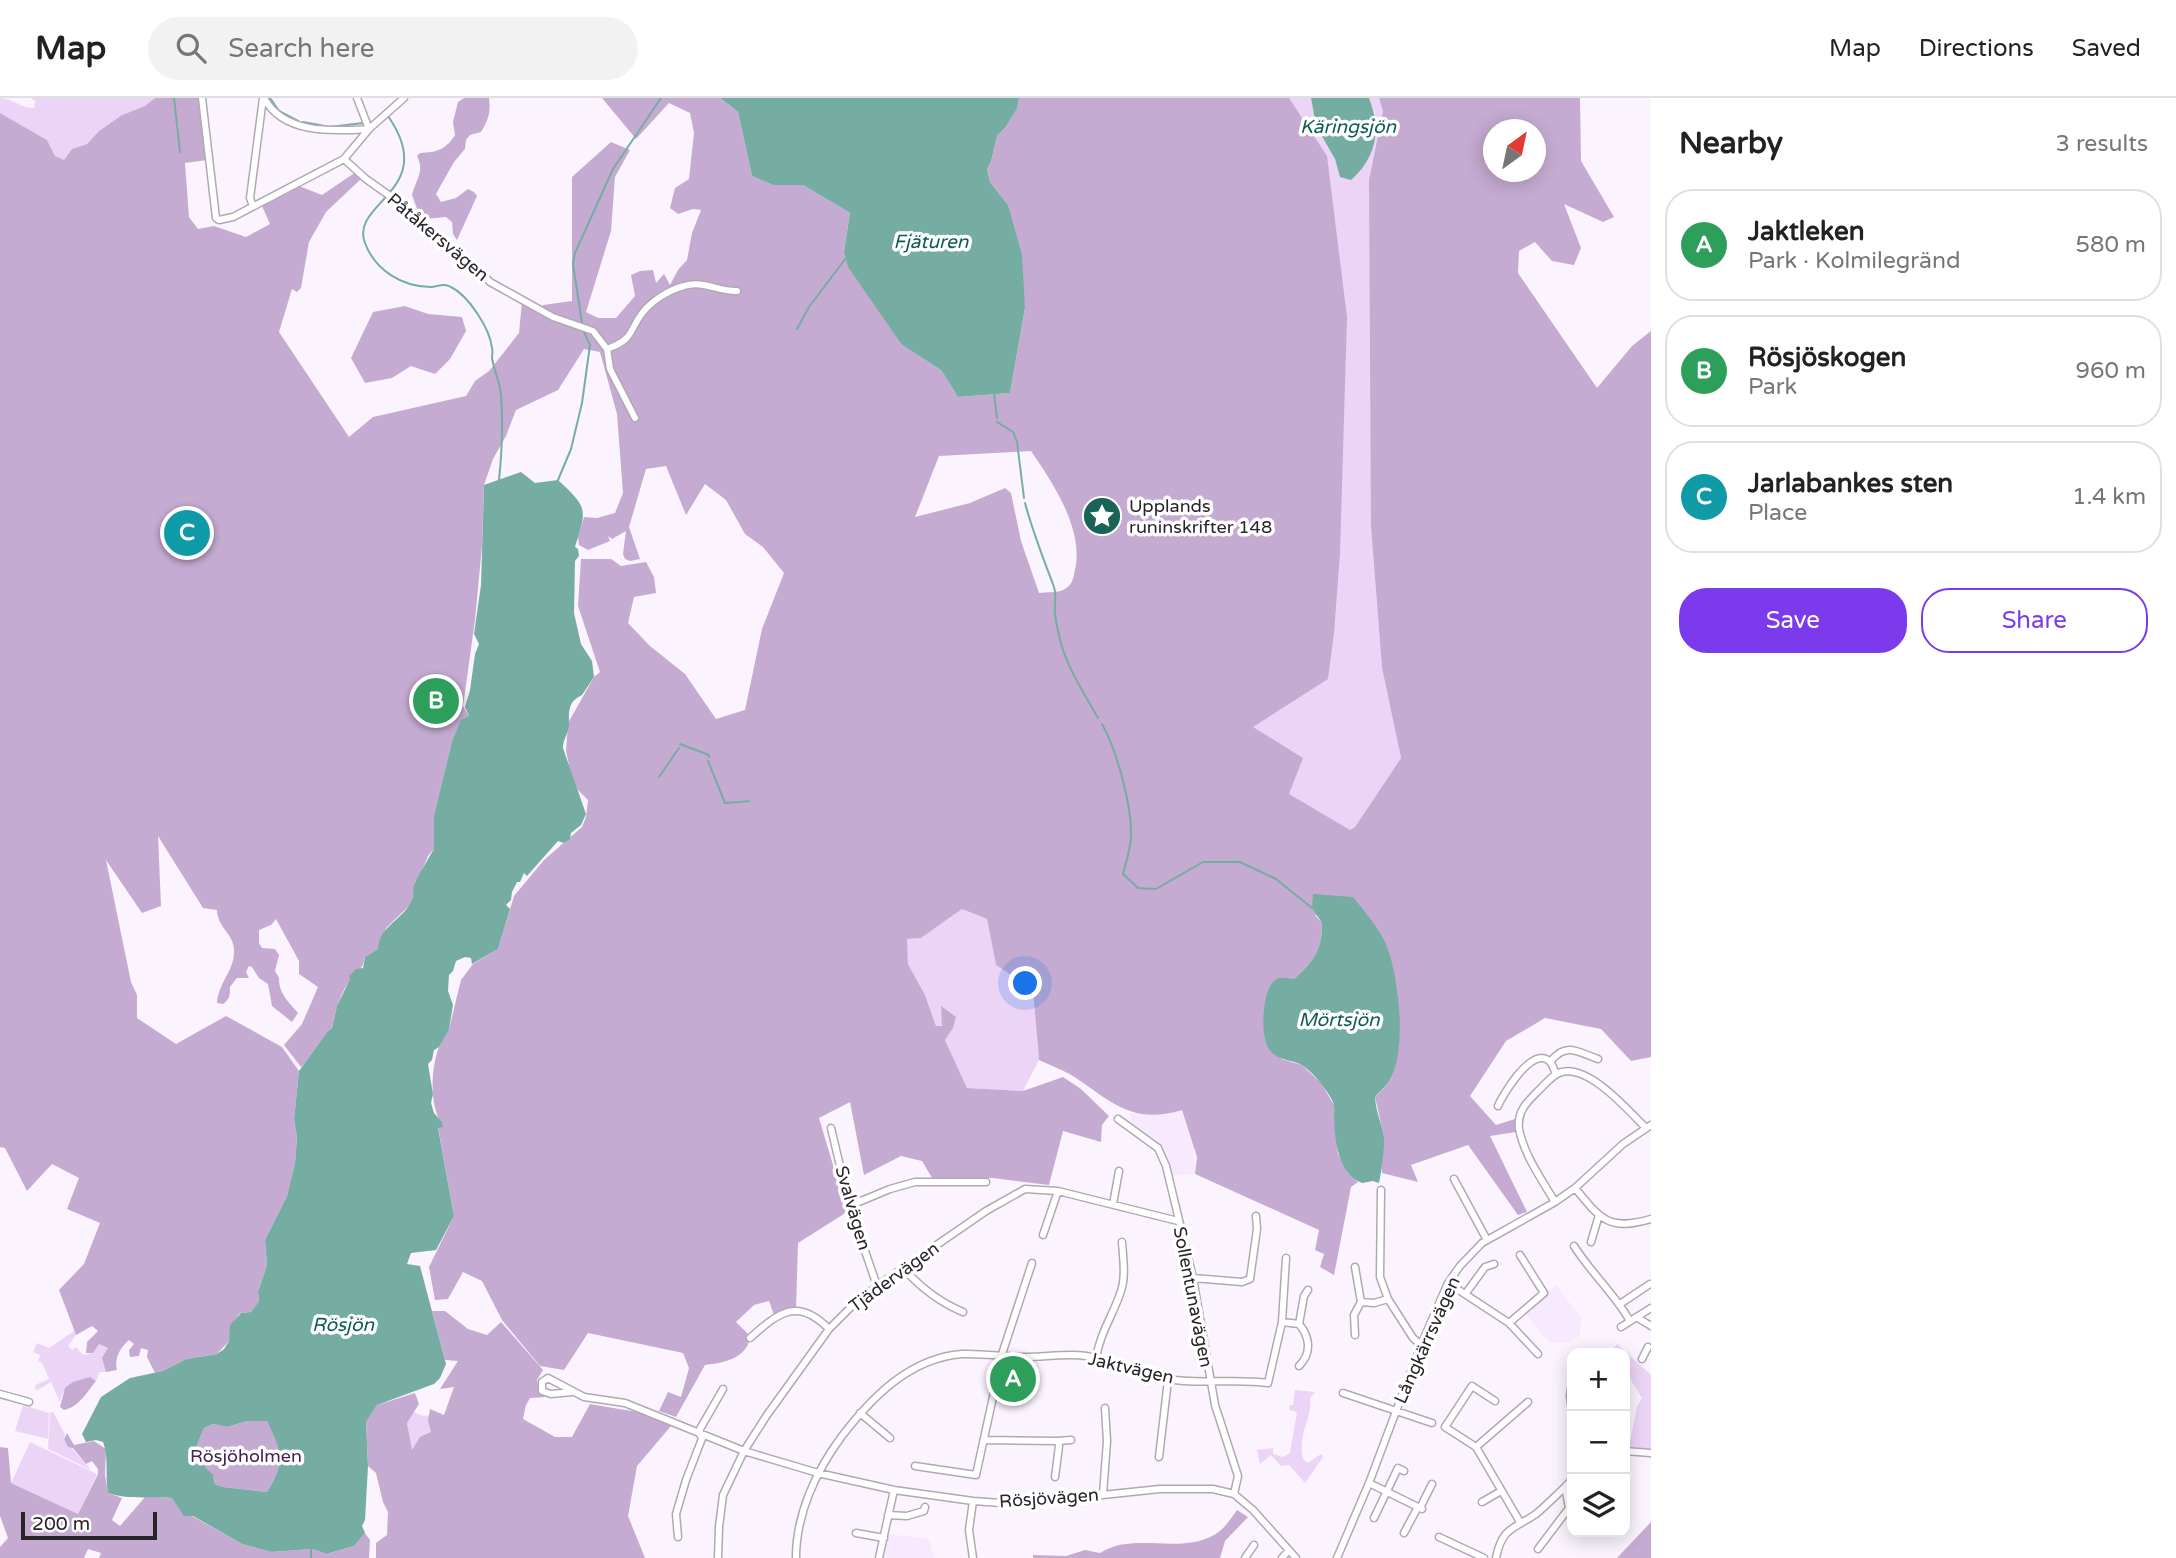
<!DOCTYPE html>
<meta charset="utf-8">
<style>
body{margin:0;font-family:"Varela Round",sans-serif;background:#f2f2f2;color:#222}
.controls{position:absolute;right:21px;bottom:21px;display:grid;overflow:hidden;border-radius:14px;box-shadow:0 4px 18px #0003}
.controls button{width:63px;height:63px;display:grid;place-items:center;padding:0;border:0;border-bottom:2px solid #e0e0e0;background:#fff;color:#222;font:35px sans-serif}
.compass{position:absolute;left:1483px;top:21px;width:63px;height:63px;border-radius:50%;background:#fff;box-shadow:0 4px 18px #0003;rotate:33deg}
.scale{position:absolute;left:21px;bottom:18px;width:136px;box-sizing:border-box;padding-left:7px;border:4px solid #28252a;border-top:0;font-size:19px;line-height:24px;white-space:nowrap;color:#28252a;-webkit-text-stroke:5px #fff;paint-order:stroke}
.you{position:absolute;left:1026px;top:886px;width:24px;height:24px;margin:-18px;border:5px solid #fff;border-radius:50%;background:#1a73e8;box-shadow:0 0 0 10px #1a73e833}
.badge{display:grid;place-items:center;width:46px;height:46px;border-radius:50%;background:#7c3aed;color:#fff;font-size:23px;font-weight:700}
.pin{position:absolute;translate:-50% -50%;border:4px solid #fff;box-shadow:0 2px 7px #0006}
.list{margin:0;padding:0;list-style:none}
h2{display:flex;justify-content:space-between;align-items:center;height:91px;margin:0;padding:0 28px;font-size:30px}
h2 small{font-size:23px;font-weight:400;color:#767676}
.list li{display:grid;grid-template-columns:46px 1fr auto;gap:21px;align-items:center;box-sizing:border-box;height:112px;margin:0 14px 14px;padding:0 14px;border:2px solid #e0e0e0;border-radius:28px}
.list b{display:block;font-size:26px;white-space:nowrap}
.list p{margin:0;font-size:23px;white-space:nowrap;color:#767676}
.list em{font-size:23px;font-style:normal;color:#767676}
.actions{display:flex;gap:14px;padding:21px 28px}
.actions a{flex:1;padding:16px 0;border:2px solid #7c3aed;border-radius:28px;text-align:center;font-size:24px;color:#7c3aed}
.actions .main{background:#7c3aed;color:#fff}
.icon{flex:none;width:38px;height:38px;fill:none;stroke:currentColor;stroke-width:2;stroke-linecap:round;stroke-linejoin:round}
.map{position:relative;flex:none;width:1651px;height:1460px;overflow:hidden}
header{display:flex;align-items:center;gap:42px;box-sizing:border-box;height:98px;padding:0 35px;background:#fff;border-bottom:2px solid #e0e0e0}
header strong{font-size:33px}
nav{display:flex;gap:38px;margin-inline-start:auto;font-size:24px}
.search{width:490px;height:63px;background:#f2f2f2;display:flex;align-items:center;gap:18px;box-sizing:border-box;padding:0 24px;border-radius:38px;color:#767676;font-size:26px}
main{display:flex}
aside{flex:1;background:#fff}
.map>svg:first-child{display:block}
.built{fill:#f7e9fe}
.green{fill:#ecd4f7}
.forest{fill:#c5abd1;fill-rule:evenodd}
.water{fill:#76ada3;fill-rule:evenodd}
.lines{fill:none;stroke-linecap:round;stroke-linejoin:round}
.stream{stroke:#76ada3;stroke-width:2}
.minor-casing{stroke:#b1a8b5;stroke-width:9}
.minor{stroke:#fff;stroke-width:6}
.labels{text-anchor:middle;stroke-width:7;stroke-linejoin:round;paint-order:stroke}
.street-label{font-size:18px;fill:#28252a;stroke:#fff}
.poi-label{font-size:18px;fill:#28252a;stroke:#fff;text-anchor:start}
.park-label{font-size:18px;fill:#432251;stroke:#fff}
.water-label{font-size:19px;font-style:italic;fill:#0d5b51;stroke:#fff}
</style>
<header>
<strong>Map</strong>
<div class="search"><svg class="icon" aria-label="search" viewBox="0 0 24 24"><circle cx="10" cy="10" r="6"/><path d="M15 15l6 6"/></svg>Search here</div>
<nav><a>Map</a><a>Directions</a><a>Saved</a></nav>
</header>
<main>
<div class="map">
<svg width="1651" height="1460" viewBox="0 0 1651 1460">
<rect width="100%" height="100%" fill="#fbf4ff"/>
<path class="built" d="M1181,1012L1193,1043L1195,1076L1171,1078L1162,1048L1133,1029L1130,1016Z
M1556,1187L1581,1220L1580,1237L1571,1244L1549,1245L1525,1215Z
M889,1436L929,1441L934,1460H884Z"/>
<path class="green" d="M0,0C12,0 22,11 34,10L35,3L31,0H155L145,8L122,17L99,33L87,46L72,51L64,63L55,58L47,42L0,15Z
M1252,0H1311L1316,28L1335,61L1340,79L1375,15L1369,0H1379L1383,14L1371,429L1382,570L1401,660L1355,729L1350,733L1288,696L1253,629Z
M962,811L987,821L996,867L1033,892L1039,962L1023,993L967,990L945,942L953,930L936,928L925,897L908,866L907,841L921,840Z
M74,1233L76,1237L68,1248L72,1252L76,1249L83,1257L93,1255L99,1245L108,1250L104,1264L106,1274H100L96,1283L90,1279C76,1285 63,1286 60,1304L51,1284L36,1293L35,1287L49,1281L42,1265L38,1263L40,1257L33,1254L37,1245L49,1250Z
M1617,1246L1651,1277V1351L1629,1349L1637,1308L1642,1300L1625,1273V1255H1615L1613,1251Z
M1295,1292L1315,1294L1310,1300C1313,1321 1297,1335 1303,1361L1308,1365L1321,1356L1323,1359L1305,1385L1289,1367L1281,1368L1271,1357L1260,1366L1257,1352L1273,1350V1356L1283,1359L1290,1355L1297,1314L1289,1312L1290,1307H1293Z
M23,1307L49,1315L48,1341L15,1333Z
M50,1314H53L65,1336L64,1341L91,1372L48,1351Z
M413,1314L424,1318L429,1317L431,1334L411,1352L407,1325Z
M30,1344L97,1376L78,1416L11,1385Z"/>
<path class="forest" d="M155,0H200L207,62L185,65L189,119L198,131L214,128L246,139L270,126L262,108L299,88L322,97L356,74L362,80L326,114L309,144L301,190L297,194L292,191L279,234L349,339L373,319L466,298L475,283L489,273L519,235L522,204L542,215L543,207L572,203V79L611,44L630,52L615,79L611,133L586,214L598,220H616L635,198L631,177L640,173L653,172L656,185L664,176L670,187L678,172L687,162L692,135L701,112L693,111L678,116L670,110L675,90L689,81L694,35L690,15L669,5L636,41L602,0H720L738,14L752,78L773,87H803L850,115L844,153L902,247L941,272L958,299L1010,295L1025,210L1008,107L990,84L987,71L991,64L997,38L1005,30L1017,11L1019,0H1289L1327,58L1347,219L1340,455L1334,535L1328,581L1253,629L1303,660L1289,696L1350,732L1355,729L1401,660L1382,570L1371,429L1369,82L1383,14L1379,0H1580L1581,63L1614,119L1603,124L1564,106L1581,150L1574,167L1552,163L1535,144L1519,153L1518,175L1597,290L1632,248L1651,233V959L1631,963L1601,931L1545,920L1506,943L1470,998L1496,1027L1515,1021L1516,1034L1490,1038L1527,1114L1518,1117L1468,1047L1411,1067L1418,1084L1382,1075L1381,1059L1384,1039L1375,999C1380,994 1386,989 1389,983C1394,975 1395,965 1396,956C1403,912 1398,867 1376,828L1315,817L1322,825C1323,851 1312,865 1294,881L1280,880L1281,961L1302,967L1321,985L1334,1007L1338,1056L1348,1075L1358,1084L1351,1089L1334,1177L1320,1169L1324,1156L1315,1152L1319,1132L1195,1076L1197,1059L1182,1012C1132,1027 1112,1004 1073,978C1063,972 1050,967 1039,962L1033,892L996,867L987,821L962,811L921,840L907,841L908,866L925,897L936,928H942L941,908L956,919L953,930L945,942L967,990L1023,993L1063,979L1081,991L1109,1018L1102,1027L1101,1044L1063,1033L1049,1087L993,1080H932L922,1063L901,1058L864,1077L850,1004L819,1020L847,1114L798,1145L796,1211L774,1217L769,1203L754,1207L736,1224L750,1238C748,1260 724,1265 705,1267L676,1319L659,1313L668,1294L681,1299L689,1270L683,1255L588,1235L564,1272L540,1268L502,1222L482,1183L463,1174L448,1201L435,1202L429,1169L454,1118L438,1029H442C442,1025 439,1022 438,1019C428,994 432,951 449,931L461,882L473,866L498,851L514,798L544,762L582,729L586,719L588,702L578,692L572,681L566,653L568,625L594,579L600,574L578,508L581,461H611L621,468L646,464L654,479L656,495L634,499L628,525L650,548L685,576L716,621L745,612L762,531L784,475L763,449L745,436L726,402L705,386L686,417L666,368L646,371L629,429L640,461L630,463L625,461L623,456L626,433L612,441L608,438L610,443L588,452L579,447L578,439L584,419L597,420L615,415L623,395L617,316L600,254L584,251L558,292L516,312L506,338L493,361L484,387L482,448L475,522L463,608L469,618L461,623L452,643L434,717V751L428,758L419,780L415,783L411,806L386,830L378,851L365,859C362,874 358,871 350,882C340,896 335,914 332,930L327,934L304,966L301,969L284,947L302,926L318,889L299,876V863L276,821L271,827L259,832V845L262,850L275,851L279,857L275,873L279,880C278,894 289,905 298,915L292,924L272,908L268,886L259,880L252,869L249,868L246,874L249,880H237L230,889C230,897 230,901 223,906L217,905C218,885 235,872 234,852C234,836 217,829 217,812L203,810L158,738L161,808L142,815L106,762L131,884L137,897V920L176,946L226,918L282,949L299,973L294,1021L297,1040L295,1065L287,1098L265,1142L267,1167L258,1194L259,1203L251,1214L240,1215L231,1227L229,1243L217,1256L186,1261L163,1273L155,1275L147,1259L148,1252L141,1250L139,1258L130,1259L129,1252L134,1246L129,1242C120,1250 114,1260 117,1272L106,1274L102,1260L108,1250L99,1246L93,1255H86L87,1244L98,1233L92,1228L76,1237L59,1192L84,1166L100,1125L67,1111L79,1080L52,1066L27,1093L5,1050L0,1049V15L47,42L55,58L64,62L72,51L87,46L99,33L122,17L145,8ZM1493,32H1535V74H1493ZM1031,353C1053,385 1084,431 1075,472C1073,480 1073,486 1065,491C1059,495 1047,494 1039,495L1021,443L1011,395L1005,390L970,405L915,419L939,358Z
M464,0H489C491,14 488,23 481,34L470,37L466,42L465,51L454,64L436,96L441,104L456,100L468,91L474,94L477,98L457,142L453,136L452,124L446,119L424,121L419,116L412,97C416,81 425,74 417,58L420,55C438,54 445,52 455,37L453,24L458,4Z
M405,208L428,216L462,219L466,233L450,261L435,276L411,268L392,280L365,285L351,260L373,214Z
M432,1213H445L468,1231L487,1237L501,1224L543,1272L537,1282L539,1294L545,1299L530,1300L526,1307L523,1321L555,1339H572L590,1306L637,1314L671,1328L637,1368L628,1418L645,1460H376V1445L387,1437L388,1414L383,1404L376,1375L368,1368L366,1324L377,1307L415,1295L419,1306L407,1325L412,1352L420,1339L431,1334L428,1323L430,1311L444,1317L454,1289L440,1291L458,1263L445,1262Z
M90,1279L96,1283C87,1294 79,1309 64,1312L60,1309L65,1290L73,1284Z
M247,1323H267C283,1356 286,1361 267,1394L223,1389L215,1386L214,1380L197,1361V1347L204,1330L213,1326L227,1329Z
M67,1335L74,1347L94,1343L106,1351L105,1377L108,1395L122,1400L112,1422L120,1428L146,1398L172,1400L185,1418H192L242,1446L271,1454L313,1451L326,1456L354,1448L365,1435L370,1442L369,1460H99L101,1455L88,1451L84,1460H0V1449L8,1440L0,1418V1349L8,1350L11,1385L78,1416L98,1376V1371L92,1363L86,1366L73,1350L68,1349L64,1341Z
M1237,1412L1248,1419L1225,1443L1220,1460H1033V1457L1066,1458L1085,1452L1100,1455C1135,1432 1184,1460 1220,1433C1226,1428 1232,1419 1237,1412Z
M1651,1424V1460H1617Z"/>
<path class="water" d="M720,0H1019L1017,11L1005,30L997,38L991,64L987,71L990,84L1008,107L1022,157L1025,210L1010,295L958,299L941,272L902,247L848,169L844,153L850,115L803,87H773L752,78L738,14Z
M1311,0H1369C1382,31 1376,60 1351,82L1340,79L1335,61L1316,28Z
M521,374L535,385L558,382C588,410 587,410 575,449L578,451L579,458L575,463L574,515L581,546L592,563L594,579L582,597C567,604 569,614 569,628C568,636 563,641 563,650L586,716L581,727L571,735L570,741L564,745L558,743L527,778L524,775L520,784H517L512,794L511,802L506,807L510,811L498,851L472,866L471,860L465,859L456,863L453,873L449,877L448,893L453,907L449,931L439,949L434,952L432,962L428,966L433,996L431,1005L434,1015L442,1024L443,1029L438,1030L454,1118L436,1152L411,1155L407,1166L420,1168L446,1266L440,1280L434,1286L377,1307L366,1324L368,1368L365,1422L362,1428L365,1435L354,1448L326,1456L313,1451L271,1454L242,1446L193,1418H184L172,1400C151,1398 127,1402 108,1395C105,1379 109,1359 103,1344L96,1342L86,1344L82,1336L101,1299L130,1280L163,1273L186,1261L217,1256L224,1251L229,1243L230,1227L241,1215L251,1214L259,1203L258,1194L267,1167L265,1142L287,1098L295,1065L297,1040L294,1021L299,973L327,934L332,930L337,908L350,881L349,878L356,871L363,870L365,859L378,851C379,829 400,823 410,806C414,800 412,791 415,784C421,773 428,761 434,751V717L452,643L461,622L469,618L465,609L470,592L475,556L479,546L474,536L481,487L484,387ZM247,1323H267C282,1355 286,1362 267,1394L223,1389L215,1386L213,1377L197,1361V1347L204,1330L213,1326L227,1329Z
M1313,796L1353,799C1364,813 1377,827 1385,844C1399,874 1408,954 1389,983C1386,989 1379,994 1375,999C1376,1015 1382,1026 1384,1039C1385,1046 1381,1079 1379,1085L1373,1083L1362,1085C1338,1076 1335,1043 1334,1020C1334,1015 1335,1009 1333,1004C1327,992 1314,975 1302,967C1291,961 1277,963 1269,951C1260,937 1262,896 1273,884C1278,878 1287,880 1294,881C1312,865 1323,851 1322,825L1312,810Z"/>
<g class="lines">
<path class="stream" d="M174,0L180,54
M270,0L279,13L298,23
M388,18C440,93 349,104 365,145C375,172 402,189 431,189C439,188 444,185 451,189C469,198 490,231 492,250C493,253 492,257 492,260C494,273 500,284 501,297C503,325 502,354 499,382
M303,24L330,29L363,25
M582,225L573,166L575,155L613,71L661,0
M797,231L809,209L846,160
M994,296L997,320
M997,324L1013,334L1017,344L1024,400
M558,382L571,351L582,305L590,247L583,232
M1025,405C1033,435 1044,462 1054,489C1057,498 1054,507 1055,516C1056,523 1057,530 1059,537C1065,567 1083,593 1098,620
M1102,626C1117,653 1132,708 1131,738C1131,750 1126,764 1123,776L1138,790L1156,791L1203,764H1240L1276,781L1312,810
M680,646L709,657V659
M708,663L725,705L738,704
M659,679L679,650
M740,704L749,703
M311,1451V1460"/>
<g class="minor-casing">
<path id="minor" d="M202,0L216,120L219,122L233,119L344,61L369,31L404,0
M264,0C284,37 334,33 369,31
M357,0L369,31
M344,61L366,81L414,115L434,140L445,150L472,166L490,184L553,219L593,233L607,251L610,271L635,320
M253,108L250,100L263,0
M607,251C635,241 628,233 643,214C653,202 669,192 684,188C703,182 719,194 737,193
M1551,963C1566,944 1578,954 1598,961
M1498,1008C1503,996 1531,950 1548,962C1552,964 1554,972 1556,976
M1118,1021L1158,1050L1166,1068L1193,1180L1215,1307L1238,1378L1234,1396
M831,1030L849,1106L877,1188
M1454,1081L1487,1142
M1575,1090C1601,1122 1609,1133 1651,1121
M1381,1092L1380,1179L1388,1201L1413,1240L1421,1247
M1555,1104C1542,1082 1524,1057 1519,1031C1517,1014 1526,1005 1537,994C1544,988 1552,976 1562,974C1589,967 1628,1012 1645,1029
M1113,1106L1119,1073
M849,1108L890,1091L915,1084H986
M1043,1137L1058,1093
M1591,1144L1599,1117
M1574,1148C1591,1175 1614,1195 1630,1223
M1355,1169L1361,1204
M904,1171C921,1190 939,1204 963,1214
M1193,1180L1242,1184L1250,1181L1257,1131L1256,1118
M1448,1185L1509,1225L1538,1256
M1466,1195L1485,1169L1494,1166
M1620,1206L1650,1186
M1636,1219L1651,1228
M1282,1224L1299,1226L1304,1198L1308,1192
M1509,1225L1544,1195L1520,1157
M1621,1229L1651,1210
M1355,1237L1354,1217L1361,1204L1374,1205L1388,1201
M750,1240C779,1214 798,1199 829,1231
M1096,1260C1101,1232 1113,1218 1121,1193C1126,1178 1123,1160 1122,1144
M1642,1261L1648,1249
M1299,1268C1312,1255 1310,1239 1299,1226
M1572,1284L1570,1298L1572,1314
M572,1294L551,1296L542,1293V1284L548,1280L584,1299L625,1305L744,1353L818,1375L894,1392L973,1403L1015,1406L1160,1391H1213L1234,1396L1253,1412L1296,1460
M1343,1295L1432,1325
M0,1296L29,1304
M1495,1303L1472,1288L1445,1329L1476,1349L1520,1424
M860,1315L890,1340
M700,1337V1331L723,1291
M984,1342L1058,1343L1059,1348L1055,1379
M1058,1343L1071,1342
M1476,1349L1528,1304
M1625,1353L1651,1355
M1159,1359L1168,1282
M915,1368L976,1377L1003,1253L1032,1165
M1369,1385L1422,1411
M1103,1396L1107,1343L1105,1310
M1482,1404L1501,1393
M1420,1410L1432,1386
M888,1417L907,1418L924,1413L925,1409
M1374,1420L1398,1370L1404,1373
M856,1435L884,1440
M1404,1435L1418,1409
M678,1439L676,1416L686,1382L703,1338
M1439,1439L1484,1460
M1538,1451L1569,1410L1566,1394
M718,1460L719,1429L723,1397L744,1353L767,1317L829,1231L852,1208L877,1188L986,1113L1025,1091L1058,1093L1178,1123
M796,1460C796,1416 816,1373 842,1338C872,1299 910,1260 962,1256C983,1255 1005,1259 1026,1259C1048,1259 1075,1254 1095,1260C1119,1267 1142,1278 1167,1281C1200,1287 1235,1280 1268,1285L1282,1224L1286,1160
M879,1460L894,1392
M973,1460L969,1432L973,1403
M1245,1460L1254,1447
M1282,1460L1289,1452
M1337,1460L1369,1385L1421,1247L1448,1185L1460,1168L1482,1145L1555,1104L1575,1090L1623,1046L1651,1027
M1496,1460C1502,1429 1514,1431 1536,1416C1541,1412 1569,1386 1572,1381"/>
</g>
<use href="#minor" class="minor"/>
</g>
<defs>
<g id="sight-disc" transform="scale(2.0125)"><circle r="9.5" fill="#196358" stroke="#fff"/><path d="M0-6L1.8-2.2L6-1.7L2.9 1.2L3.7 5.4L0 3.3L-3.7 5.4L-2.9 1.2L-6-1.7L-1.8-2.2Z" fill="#fff"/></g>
</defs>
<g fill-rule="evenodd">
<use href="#sight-disc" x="1102" y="418"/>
</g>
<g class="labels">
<g class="street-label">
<text transform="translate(438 139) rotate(40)" y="6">Påtåkersvägen</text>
<text transform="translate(853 1110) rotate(74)" y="6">Svalvägen</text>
<text transform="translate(894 1179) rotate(-36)" y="6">Tjädervägen</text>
<text transform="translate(1193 1199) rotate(79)" y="6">Sollentunavägen</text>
<text transform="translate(1427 1242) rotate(-66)" y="6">Långkärrsvägen</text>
<text transform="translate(1131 1270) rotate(13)" y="6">Jaktvägen</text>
<text transform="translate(1049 1400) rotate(-4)" y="6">Rösjövägen</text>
</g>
<g class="poi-label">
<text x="1129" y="414">Upplands<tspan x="1129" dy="21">runinskrifter 148</tspan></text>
</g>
<g class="park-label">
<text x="246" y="1364">Rösjöholmen</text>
</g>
<g class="water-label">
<text x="1348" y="35">Käringsjön</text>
<text x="931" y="150">Fjäturen</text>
<text x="1339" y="928">Mörtsjön</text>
<text x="343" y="1233">Rösjön</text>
</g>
</g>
</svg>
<div class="controls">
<button>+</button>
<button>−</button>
<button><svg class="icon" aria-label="layers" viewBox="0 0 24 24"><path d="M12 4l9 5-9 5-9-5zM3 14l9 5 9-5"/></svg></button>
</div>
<svg class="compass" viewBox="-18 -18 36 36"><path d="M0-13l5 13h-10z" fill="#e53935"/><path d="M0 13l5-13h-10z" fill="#767676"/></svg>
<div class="scale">200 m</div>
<div class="you"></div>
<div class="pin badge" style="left:1013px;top:1281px;background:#2e9e5b">A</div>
<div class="pin badge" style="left:436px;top:603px;background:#2e9e5b">B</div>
<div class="pin badge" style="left:187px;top:435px;background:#0f9aa8">C</div>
</div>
<aside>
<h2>Nearby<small>3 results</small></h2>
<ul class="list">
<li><span class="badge" style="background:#2e9e5b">A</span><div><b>Jaktleken</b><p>Park · Kolmilegränd</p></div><em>580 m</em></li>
<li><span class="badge" style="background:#2e9e5b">B</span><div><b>Rösjöskogen</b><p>Park</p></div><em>960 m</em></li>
<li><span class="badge" style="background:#0f9aa8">C</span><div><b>Jarlabankes sten</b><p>Place</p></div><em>1.4 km</em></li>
</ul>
<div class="actions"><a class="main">Save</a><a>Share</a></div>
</aside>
</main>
